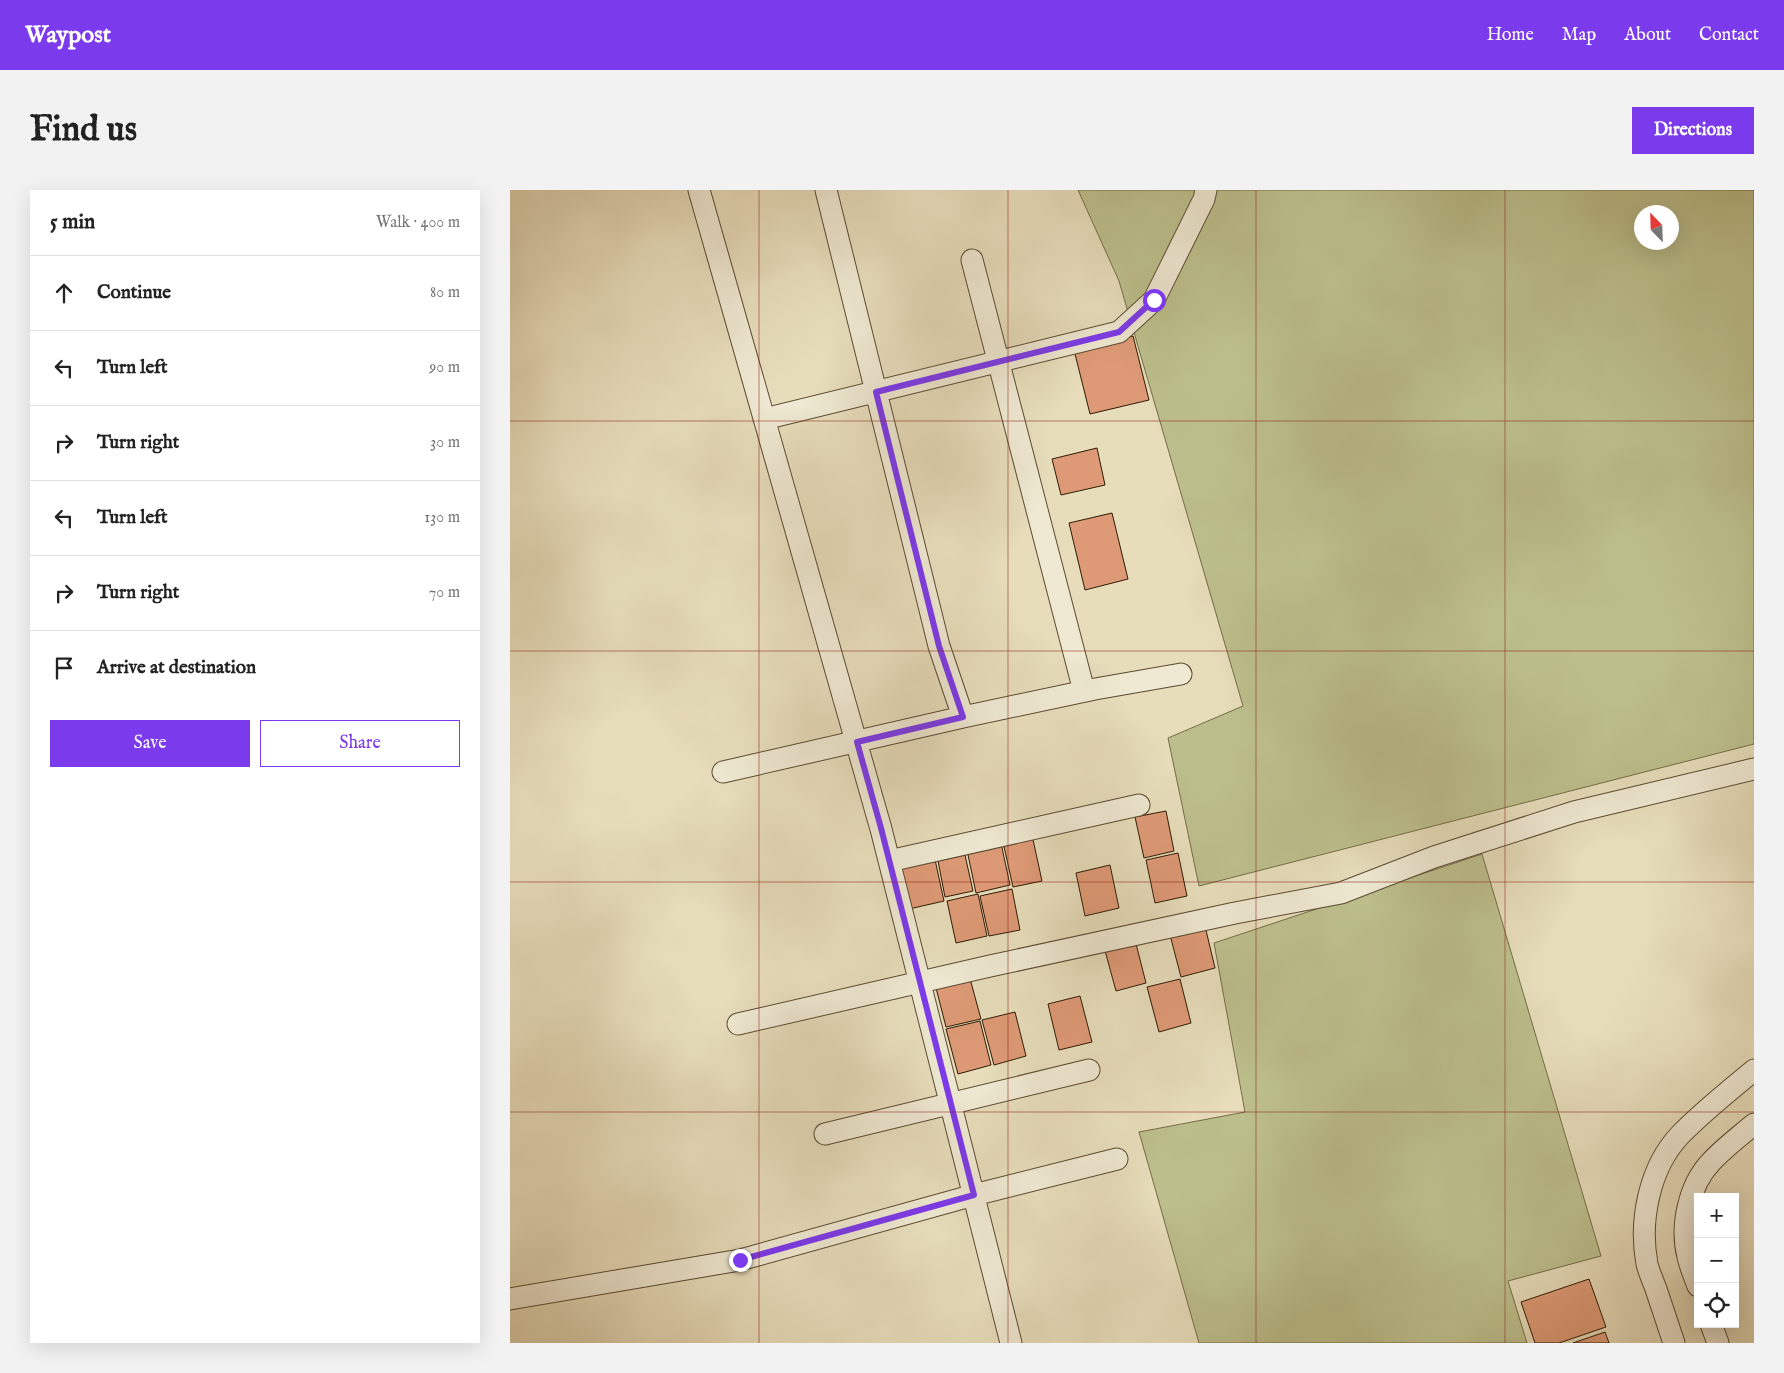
<!DOCTYPE html>
<meta charset="utf-8">
<style>
body{margin:0;font-family:"IM FELL English",serif;background:#f2f2f2;color:#222}
.controls{position:absolute;right:15px;bottom:15px;display:grid;overflow:hidden;border-radius:0px;box-shadow:0 5px 20px #0002}
.controls button{width:45px;height:45px;display:grid;place-items:center;padding:0;border:0;border-bottom:1px solid #e0e0e0;background:#fff;color:#222;font:25px sans-serif}
.compass{position:absolute;left:1124px;top:15px;width:45px;height:45px;border-radius:50%;background:#fff;box-shadow:0 5px 20px #0002;rotate:337deg}
.stop{position:absolute;width:15px;height:15px;margin:-11px;border:4px solid #7c3aed;border-radius:50%;background:#fff}
.stop.end{background:#7c3aed;border-color:#fff;box-shadow:0 1px 5px #0008}
.list{margin:0;padding:0;list-style:none}
h2{display:flex;justify-content:space-between;align-items:center;height:65px;margin:0;padding:0 20px;font-size:21px}
h2 small{font-size:16px;font-weight:400;color:#767676}
.list li{display:grid;grid-template-columns:32px 1fr auto;gap:15px;align-items:center;box-sizing:border-box;height:75px;padding:0 20px;border-top:1px solid #e0e0e0}
.list b{display:block;font-size:19px;white-space:nowrap}
.list em{font-size:16px;font-style:normal;color:#767676}
.actions{display:flex;gap:10px;padding:15px 20px}
.actions a{flex:1;padding:11px 0;border:1px solid #7c3aed;border-radius:0px;text-align:center;font-size:18px;color:#7c3aed}
.actions .main{background:#7c3aed;color:#fff}
.icon{flex:none;width:28px;height:28px;fill:none;stroke:currentColor;stroke-width:2;stroke-linecap:round;stroke-linejoin:round}
.map{position:relative;flex:none;width:1244px;height:1153px;overflow:hidden;border-radius:0px}
header{display:flex;align-items:center;gap:30px;box-sizing:border-box;height:70px;padding:0 25px;background:#7c3aed;color:#fff}
header strong{font-size:24px}
nav{display:flex;gap:28px;margin-inline-start:auto;font-size:18px}
.intro{display:flex;align-items:center;justify-content:space-between;box-sizing:border-box;height:120px;padding:0 30px}
h1{margin:0;font-size:35px}
.button{padding:12px 22px;border-radius:0px;background:#7c3aed;color:#fff;font-size:18px;font-weight:700}
main{display:flex;gap:30px;padding:0 30px}
aside{flex:1;background:#fff;border-radius:0px;box-shadow:0 5px 20px #0002}
.map>svg:first-child{display:block}
.green{fill:#bcbf8c;stroke:#756c48;fill-rule:evenodd}
.building{fill:#de9a76;stroke:#2e1a05}
.lines{fill:none;stroke-linecap:round;stroke-linejoin:round}
.street-casing{stroke:#5c4b32;stroke-width:23}
.street{stroke:#efe9d3;stroke-width:21}
.route{stroke:#7c3aed;stroke-width:6}
.grid{fill:none;stroke:#8f2418;stroke-width:1;stroke-opacity:0.55}
</style>
<header>
<strong>Waypost</strong>
<nav><a>Home</a><a>Map</a><a>About</a><a>Contact</a></nav>
</header>
<div class="intro"><h1>Find us</h1><a class="button">Directions</a></div>
<main>
<aside>
<h2>5 min<small>Walk · 400 m</small></h2>
<ul class="list">
<li><svg class="icon" aria-label="ahead" viewBox="0 0 24 24"><path d="M12 20V5M6 11l6-6 6 6"/></svg><div><b>Continue</b></div><em>80 m</em></li>
<li><svg class="icon" aria-label="left" viewBox="0 0 24 24"><path d="M17 20v-9H6M10 6l-5 5 5 5"/></svg><div><b>Turn left</b></div><em>90 m</em></li>
<li><svg class="icon" aria-label="right" viewBox="0 0 24 24"><path d="M7 20v-9h11M14 6l5 5-5 5"/></svg><div><b>Turn right</b></div><em>30 m</em></li>
<li><svg class="icon" aria-label="left" viewBox="0 0 24 24"><path d="M17 20v-9H6M10 6l-5 5 5 5"/></svg><div><b>Turn left</b></div><em>130 m</em></li>
<li><svg class="icon" aria-label="right" viewBox="0 0 24 24"><path d="M7 20v-9h11M14 6l5 5-5 5"/></svg><div><b>Turn right</b></div><em>70 m</em></li>
<li><svg class="icon" aria-label="arrive" viewBox="0 0 24 24"><path d="M6 21V4h12l-3 4 3 4H6"/></svg><div><b>Arrive at destination</b></div></li>
</ul>
<div class="actions"><a class="main">Save</a><a>Share</a></div>
</aside>
<div class="map">
<svg width="1244" height="1153" viewBox="0 0 1244 1153">
<rect width="100%" height="100%" fill="#e7ddbb"/>
<filter id="stains"><feTurbulence type="fractalNoise" baseFrequency=".004" numOctaves="4"/><feColorMatrix values="0 0 0 0 .2 0 0 0 0 .09 0 0 0 0 .02 0 0 0 .5 -.17"/></filter>
<radialGradient id="worn" r=".72"><stop offset=".6" stop-color="#630" stop-opacity="0"/><stop offset="1" stop-color="#630" stop-opacity=".3"/></radialGradient>
<path class="green" d="M568,0H1244V554L689,696L658,548L733,516L609,91ZM1132,22H1162V52H1132Z
M972,664L1091,1066L998,1091L1017,1153H689L629,942L735,922L704,753Z"/>
<path class="building" d="M623,146L639,210L580,224L564,160Z
M587,258L595,295L551,305L542,269Z
M602,323L618,389L575,400L559,333Z
M656,621L664,661L634,668L625,627Z
M522,645L532,691L503,697L493,652Z
M491,653L500,695L466,703L457,660Z
M668,663L677,706L645,713L636,670Z
M424,665L434,711L399,719L389,673Z
M455,665L463,701L435,707L428,671Z
M600,675L609,718L575,726L566,683Z
M502,699L510,740L479,746L470,706Z
M468,704L477,746L446,753L437,711Z
M695,736L705,778L671,787L660,745Z
M625,750L636,793L606,801L594,757Z
M459,785L471,829L436,837L425,794Z
M670,789L681,833L649,842L637,797Z
M570,806L582,852L549,860L538,814Z
M505,822L516,866L484,875L472,830Z
M470,831L481,875L448,884L436,839Z
M1079,1089L1096,1137L1049,1153H1025L1011,1112Z
M1095,1142L1099,1153H1063Z"/>
<g class="lines">
<g class="street-casing">
<path id="street" d="M189,0L371,639L501,1153
M316,0L429,456L453,527L585,499L671,484
M462,70L574,501
M254,229L609,142L644,110L694,9L696,0
M213,582L453,527
M379,671L629,615
M228,834L480,776L725,723L831,703L924,667L1064,622L1244,579
M315,944L579,880
M1188,1096C1184,1086 1180,1076 1178,1067C1170,1036 1179,995 1201,972C1214,958 1230,946 1244,934
M0,1109L230,1070L464,1005L607,969
M1201,1134L1208,1153
M1164,1153C1158,1135 1152,1117 1146,1099C1143,1091 1139,1082 1137,1074C1129,1031 1139,978 1170,945C1191,923 1220,900 1244,880"/>
</g>
<use href="#street" class="street"/>
</g>
<g class="lines">
<path class="route" d="M230,1070L464,1005L371,638L347,552L453,527L429,456L366,202L609,142L644,110"/>
</g>
<path class="grid" d="M249,0V1153M498,0V1153M746,0V1153M995,0V1153M0,231H1244M0,461H1244M0,692H1244M0,922H1244"/>
<rect width="100%" height="100%" filter="url(#stains)"/>
<rect width="100%" height="100%" fill="url(#worn)"/>
</svg>
<div class="controls">
<button>+</button>
<button>−</button>
<button><svg class="icon" aria-label="locate" viewBox="0 0 24 24"><circle cx="12" cy="12" r="6"/><path d="M12 2v4M12 18v4M2 12h4M18 12h4"/></svg></button>
</div>
<svg class="compass" viewBox="-18 -18 36 36"><path d="M0-13l5 13h-10z" fill="#e53935"/><path d="M0 13l5-13h-10z" fill="#767676"/></svg>
<div class="stop" style="left:644px;top:110px"></div>
<div class="stop end" style="left:230px;top:1070px"></div>
</div>
</main>
